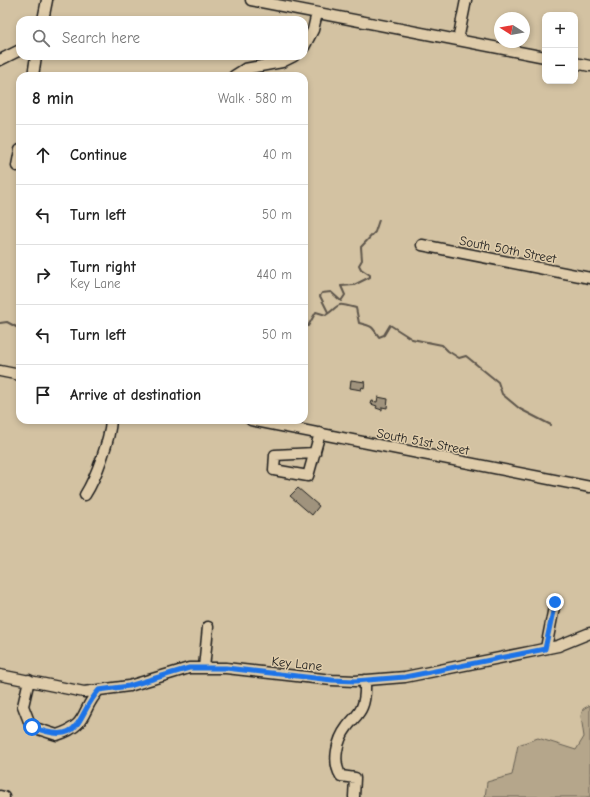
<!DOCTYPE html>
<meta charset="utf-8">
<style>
body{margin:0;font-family:"Comic Neue",sans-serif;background:#f6f6f6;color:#222}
.controls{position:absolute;right:12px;top:12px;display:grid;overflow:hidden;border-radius:8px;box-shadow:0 2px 6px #0003}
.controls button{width:36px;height:36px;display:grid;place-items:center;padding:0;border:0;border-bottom:1px solid #e0e0e0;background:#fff;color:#222;font:20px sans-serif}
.compass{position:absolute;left:494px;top:12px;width:36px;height:36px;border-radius:50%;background:#fff;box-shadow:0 2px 6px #0003;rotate:281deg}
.stop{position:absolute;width:12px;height:12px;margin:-9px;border:3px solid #1a73e8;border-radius:50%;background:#fff}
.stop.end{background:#1a73e8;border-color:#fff;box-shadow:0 1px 4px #0008}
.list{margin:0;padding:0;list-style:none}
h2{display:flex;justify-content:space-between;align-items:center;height:52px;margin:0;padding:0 16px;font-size:17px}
h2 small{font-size:13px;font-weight:400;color:#767676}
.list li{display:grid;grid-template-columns:26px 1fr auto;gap:12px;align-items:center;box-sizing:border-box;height:60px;padding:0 16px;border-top:1px solid #e0e0e0}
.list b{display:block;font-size:15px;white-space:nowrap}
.list p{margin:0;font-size:13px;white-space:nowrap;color:#767676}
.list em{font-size:13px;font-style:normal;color:#767676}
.icon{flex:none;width:22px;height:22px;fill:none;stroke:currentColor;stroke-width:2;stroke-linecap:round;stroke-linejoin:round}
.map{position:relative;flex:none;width:590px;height:797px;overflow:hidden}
.search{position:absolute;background:#fff;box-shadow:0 2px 6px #0003;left:16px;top:16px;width:292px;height:44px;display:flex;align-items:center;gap:10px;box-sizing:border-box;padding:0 14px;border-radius:12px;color:#767676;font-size:15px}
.panel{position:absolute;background:#fff;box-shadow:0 2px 6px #0003;left:16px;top:72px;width:292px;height:352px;border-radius:12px}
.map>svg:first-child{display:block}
.green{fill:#b5a68b;stroke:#686154}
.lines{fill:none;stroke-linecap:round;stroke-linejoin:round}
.stream{stroke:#5e574c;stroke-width:2}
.building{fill:#a0937d;stroke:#1c1c1c}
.minor-casing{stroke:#1c1c1c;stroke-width:13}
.minor{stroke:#dfccaa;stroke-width:10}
.route{stroke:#1a73e8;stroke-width:5}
.labels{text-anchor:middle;stroke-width:3;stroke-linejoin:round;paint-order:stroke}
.street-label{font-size:13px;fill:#1c1c1c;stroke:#dfccaa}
</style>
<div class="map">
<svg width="590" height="797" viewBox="0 0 590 797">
<rect width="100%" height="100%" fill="#d3c2a2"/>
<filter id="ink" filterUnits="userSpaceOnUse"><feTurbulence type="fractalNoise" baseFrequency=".025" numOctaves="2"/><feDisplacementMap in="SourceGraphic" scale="8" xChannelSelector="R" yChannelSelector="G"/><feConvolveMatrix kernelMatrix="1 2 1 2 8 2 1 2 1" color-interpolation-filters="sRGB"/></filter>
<g filter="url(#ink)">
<path class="green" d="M590,705V797H485L487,782L512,775L518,745L538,738L576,750L584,737L581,716L583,709Z"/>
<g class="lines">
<path class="stream" d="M326,315C342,304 334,302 356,308L359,323C373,327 371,325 379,337L384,335L390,325L412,339L442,345L448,351L459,358L466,356L498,382L502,394L520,409L551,425
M0,323L7,322L20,329
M304,326H308L316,312L326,315L328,312L320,296L322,293L331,292L341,301L345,295L341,286L354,285L370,277V275L361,269L359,265L362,260L361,247L375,232L379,220"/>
</g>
<path class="building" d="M351,380L365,382L364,388L362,387L361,390L350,388Z
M378,397L388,399L387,408L382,407V410L376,408L377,406L371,404L372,401L377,402Z
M298,488L319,506L312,515L290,496Z"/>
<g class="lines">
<g class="minor-casing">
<path id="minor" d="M251,0L545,57
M43,20L47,0
M458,40L466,0
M304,47L313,30L317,13
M0,60L20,50
M575,63L590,66
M33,76L36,56
M234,76L245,69L282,62L294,56
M17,166L20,150
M422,245L590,278
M0,371L20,375
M251,420L590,487
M315,453L275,455L274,470L308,476L320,433
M85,495C96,478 110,439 111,420
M546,648L555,602
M204,668L208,627
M0,675L84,692L129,686L189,668H226L332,680L355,681L405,677L534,651L558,646L590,633
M29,680L23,706L30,724L35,728L57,735C89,725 80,711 99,690
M0,796L4,797
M354,797L355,778L341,776C332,762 337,740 347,727C352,720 359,715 362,707C366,698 365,690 365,680"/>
</g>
<use href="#minor" class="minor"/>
</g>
</g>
<g class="lines" filter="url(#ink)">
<path class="route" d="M32,727C83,747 75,717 99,690L129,686L189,668H226L332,680L355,681L405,677L545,649L555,602"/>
</g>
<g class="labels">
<g class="street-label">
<text transform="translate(508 249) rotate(11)" y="5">South 50th Street</text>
<text transform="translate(423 441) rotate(11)" y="5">South 51st Street</text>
<text transform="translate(297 663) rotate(6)" y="5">Key Lane</text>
</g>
</g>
</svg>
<div class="controls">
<button>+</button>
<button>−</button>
</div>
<svg class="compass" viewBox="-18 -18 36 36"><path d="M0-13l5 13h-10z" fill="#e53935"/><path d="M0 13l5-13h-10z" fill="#767676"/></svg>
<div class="stop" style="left:32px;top:727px"></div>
<div class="stop end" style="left:555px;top:602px"></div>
<div class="search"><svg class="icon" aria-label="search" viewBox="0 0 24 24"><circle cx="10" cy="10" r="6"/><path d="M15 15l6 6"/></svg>Search here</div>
<section class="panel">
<h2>8 min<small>Walk · 580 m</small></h2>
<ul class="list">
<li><svg class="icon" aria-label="ahead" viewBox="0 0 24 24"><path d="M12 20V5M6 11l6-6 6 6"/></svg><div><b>Continue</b></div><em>40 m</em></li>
<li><svg class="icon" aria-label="left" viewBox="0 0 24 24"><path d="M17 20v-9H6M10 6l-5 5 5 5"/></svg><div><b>Turn left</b></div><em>50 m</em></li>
<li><svg class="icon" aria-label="right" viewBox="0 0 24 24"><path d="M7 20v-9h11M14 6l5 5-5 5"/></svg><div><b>Turn right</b><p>Key Lane</p></div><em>440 m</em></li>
<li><svg class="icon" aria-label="left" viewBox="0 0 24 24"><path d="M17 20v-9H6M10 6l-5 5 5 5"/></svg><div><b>Turn left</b></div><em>50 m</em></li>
<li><svg class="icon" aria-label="arrive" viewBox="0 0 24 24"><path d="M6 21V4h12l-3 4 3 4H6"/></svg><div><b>Arrive at destination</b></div></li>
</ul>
</section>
</div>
